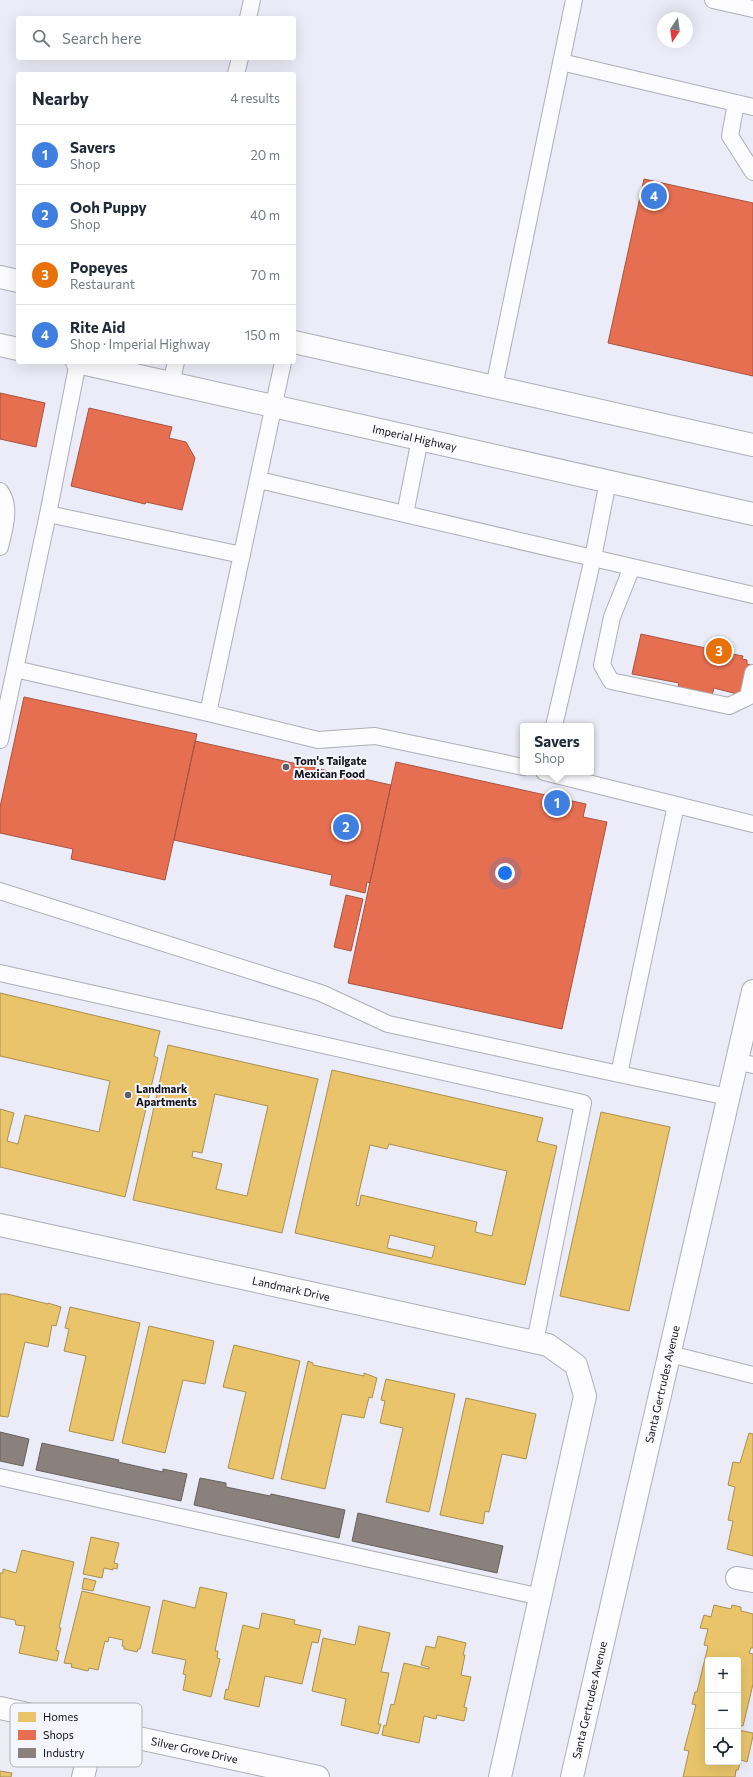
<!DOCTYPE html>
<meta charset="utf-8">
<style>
body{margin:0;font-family:Commissioner,sans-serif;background:#f2f2f3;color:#1f2937}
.controls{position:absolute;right:12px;bottom:12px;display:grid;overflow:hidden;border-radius:4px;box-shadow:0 4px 16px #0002}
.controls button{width:36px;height:36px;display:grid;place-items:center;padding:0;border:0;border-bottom:1px solid #e0e1e3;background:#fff;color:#1f2937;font:20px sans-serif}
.compass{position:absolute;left:657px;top:12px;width:36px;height:36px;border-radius:50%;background:#fff;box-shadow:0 4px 16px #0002;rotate:193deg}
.you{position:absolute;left:505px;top:873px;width:14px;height:14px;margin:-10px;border:3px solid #fff;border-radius:50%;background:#1a73e8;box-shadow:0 0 0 6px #1a73e833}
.badge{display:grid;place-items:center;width:26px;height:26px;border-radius:50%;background:#ea580c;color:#fff;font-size:13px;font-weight:700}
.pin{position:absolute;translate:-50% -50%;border:2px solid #fff;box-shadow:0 1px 4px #0006}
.popup{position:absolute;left:520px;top:723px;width:74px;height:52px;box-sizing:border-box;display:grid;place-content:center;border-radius:4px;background:#fff;filter:drop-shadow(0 1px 3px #0005);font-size:13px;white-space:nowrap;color:#747a83}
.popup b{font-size:15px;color:#1f2937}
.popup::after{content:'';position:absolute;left:50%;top:100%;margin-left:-8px;border:8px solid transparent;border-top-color:#fff}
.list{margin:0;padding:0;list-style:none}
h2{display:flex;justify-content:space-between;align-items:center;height:52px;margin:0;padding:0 16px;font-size:17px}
h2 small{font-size:13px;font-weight:400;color:#747a83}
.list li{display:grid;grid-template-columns:26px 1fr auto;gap:12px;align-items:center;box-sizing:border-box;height:60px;padding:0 16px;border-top:1px solid #e0e1e3}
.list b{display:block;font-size:15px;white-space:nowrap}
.list p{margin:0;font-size:13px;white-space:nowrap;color:#747a83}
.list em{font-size:13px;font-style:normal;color:#747a83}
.icon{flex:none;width:22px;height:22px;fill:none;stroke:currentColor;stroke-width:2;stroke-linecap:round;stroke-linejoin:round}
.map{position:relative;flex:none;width:753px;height:1777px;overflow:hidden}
.search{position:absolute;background:#fff;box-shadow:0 4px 16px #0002;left:16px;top:16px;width:280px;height:44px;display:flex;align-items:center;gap:10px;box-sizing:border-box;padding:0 14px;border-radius:4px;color:#747a83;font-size:15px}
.panel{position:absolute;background:#fff;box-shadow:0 4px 16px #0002;left:16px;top:72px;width:280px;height:292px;border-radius:4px}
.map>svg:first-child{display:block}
.homes{fill:#e9c46a;stroke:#a88f52;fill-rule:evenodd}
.shops{fill:#e76f51;stroke:#a75340}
.industry{fill:#8a817c;stroke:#66605f}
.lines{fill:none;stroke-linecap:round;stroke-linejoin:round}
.service-casing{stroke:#aeaeb8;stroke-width:18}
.minor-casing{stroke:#aeaeb8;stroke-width:24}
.secondary-casing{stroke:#aeaeb8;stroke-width:24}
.primary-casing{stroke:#aeaeb8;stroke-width:24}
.service{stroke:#fcfcfe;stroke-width:16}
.minor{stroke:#fcfcfe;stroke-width:22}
.secondary{stroke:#fcfcfe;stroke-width:22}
.primary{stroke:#fcfcfe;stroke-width:22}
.poi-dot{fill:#5e5e68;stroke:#f5f5ff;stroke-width:1.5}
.labels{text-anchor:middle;stroke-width:4;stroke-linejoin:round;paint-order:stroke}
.street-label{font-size:11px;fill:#12121a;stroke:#f5f5ff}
.poi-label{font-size:11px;font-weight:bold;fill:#12121a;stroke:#f5f5ff;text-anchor:start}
.key{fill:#f5f5ff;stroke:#b1b1ba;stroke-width:1}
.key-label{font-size:11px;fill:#12121a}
</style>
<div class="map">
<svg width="753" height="1777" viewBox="0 0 753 1777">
<rect width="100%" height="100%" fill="#ececf8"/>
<path class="homes" d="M0,993L160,1031L154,1056L158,1058L125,1197L0,1167V1109L14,1113L7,1141L18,1144L25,1115L99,1132L110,1081L0,1056Z
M168,1045L318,1079L282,1233L133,1200ZM215,1094L268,1106L247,1196L216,1189L222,1164L192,1157L193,1151L202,1153Z
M332,1070L543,1118L537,1141L557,1146L525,1285L295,1233ZM389,1144L507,1171L492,1236L475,1232L477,1222L361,1195L359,1206L356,1205L370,1145L387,1149ZM390,1235L435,1246L432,1258L387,1248Z
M601,1112L670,1127L629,1311L560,1296Z
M0,1294H7L48,1304V1303L61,1307L56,1326L52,1325L48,1347L25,1342L8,1417L0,1416Z
M70,1307L140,1323L113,1441L69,1431L86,1356L64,1351L69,1329L65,1328Z
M149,1326L214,1341L205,1384L183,1380L165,1453L122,1443Z
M234,1345L300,1361L273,1479L228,1468L246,1392L223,1387Z
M308,1361L313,1363V1365L364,1376V1373L377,1378L372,1398L369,1397L364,1418L342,1414L325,1489L281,1479Z
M386,1379L455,1394L429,1512L386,1502L403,1428L380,1423L385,1401L381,1400Z
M466,1398L536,1414L526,1459L502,1454L489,1512L485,1511L483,1524L440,1515Z
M749,1433L753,1434V1556L727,1549L733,1521L728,1520L735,1487L728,1485L733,1462L740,1463Z
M91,1537L119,1543L114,1563L118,1564L117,1569L113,1568V1570L104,1568L102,1578L83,1574Z
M22,1550L74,1562L59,1628H61L56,1650L59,1651L57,1661L19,1653L25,1626L16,1625L15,1620L0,1617V1573H3V1569L16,1573Z
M84,1578L96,1581L93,1591L82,1589Z
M200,1587L227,1593L215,1651H218L217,1658L220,1659L211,1697L183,1690L186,1675L183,1674L186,1660L152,1653L163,1600L195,1608Z
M82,1591L150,1607L140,1649H138L137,1652L124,1649V1646H122L123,1640L109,1637L108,1642L105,1641L98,1670L89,1668L88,1671L71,1667L72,1664L64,1663Z
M714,1605L731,1609L732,1605L741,1607V1611L753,1614V1648H751L749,1653L753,1654V1684L743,1726L738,1725V1660H708V1762H738V1730L753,1733V1736L747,1762L741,1760L738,1770H736L735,1777H683L689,1751L684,1750L696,1705L692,1704L695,1692H697L708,1646L704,1645L708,1629L700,1628L704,1615L711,1617Z
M262,1613L295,1620L294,1624L321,1630L318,1643L312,1642L302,1684L265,1676L259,1707L224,1699L226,1689L228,1690L243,1625L259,1629Z
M359,1626L390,1633L381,1672L389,1673L378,1724H381L378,1734L341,1725L346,1699L312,1691L323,1638L355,1645Z
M438,1636L466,1643L463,1655H465L461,1675L471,1677L464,1707L467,1708L464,1721L437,1715L436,1719L424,1716L419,1743L382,1735L384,1725L386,1726L391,1704L394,1705L404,1663L429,1669V1667L421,1665L426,1646L435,1648Z
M0,1771L12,1773L11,1777H0Z"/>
<path class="shops" d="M644,179L753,203V376L608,343Z
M0,393L45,403L36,447L0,439Z
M89,408L172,427L169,438L186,442L195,458L182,510L146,502L145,504L71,486Z
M641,634L710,649L711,644L728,647L727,653L743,656L742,659L747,660V664L753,666L741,695L714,688L712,695L678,687L679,683L632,674Z
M24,697L197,734L165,880L71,859L73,849L0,833V807Z
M195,741L391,785L370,883L367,882L365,893L330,885L332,875L174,840Z
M396,762L586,804L583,817L607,822L562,1029L348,983Z
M346,895L363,899L351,951L334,947Z"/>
<path class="industry" d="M0,1432L29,1439L23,1466L0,1461Z
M42,1443L119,1460L118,1462L163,1472V1469L187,1474L181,1501L36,1470Z
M200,1478L226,1483V1487L270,1496L271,1494L345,1510L339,1538L194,1505Z
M358,1513L503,1546L497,1573L352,1541Z"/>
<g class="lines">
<g class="service-casing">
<path id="service" d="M713,0L753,9
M248,18L252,0
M561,62L753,107
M236,74L240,58
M736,103L730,136L753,172
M171,383L176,362
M494,387L574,0
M259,480L593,558L608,481
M0,491C12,507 4,529 0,547
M48,514L242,555
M405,514L420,439
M632,567L612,617L602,665L611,681L729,706L748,697L753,673
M15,669L208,713L318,740L375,736L523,767
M208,713L283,362
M554,726L593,558L753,595
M0,740L48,514L78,362
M544,772L753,824
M676,805L619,1074L728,1097
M0,891L321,993L388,1024L619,1074
M0,973L583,1103L535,1342
M737,1062L753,1065
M670,1354L753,1375
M0,1477L541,1597"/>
</g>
<g class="minor-casing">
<g id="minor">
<path id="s1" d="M0,1225L548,1345L576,1365L585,1396L500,1777"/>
<path d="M737,1578L753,1581"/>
<path id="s2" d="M0,1708L318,1777"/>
<path d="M83,1777L95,1728"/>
</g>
</g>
<g class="secondary-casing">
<g id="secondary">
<path id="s3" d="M572,1777L753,991"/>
</g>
</g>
<g class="primary-casing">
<g id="primary">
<path d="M0,277L18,281"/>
<path d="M294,342L753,445"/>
<path d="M0,345L18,349"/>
<path id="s4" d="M77,362L753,514"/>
</g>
</g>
<use href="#service" class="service"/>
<use href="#minor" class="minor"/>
<use href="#secondary" class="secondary"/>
<use href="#primary" class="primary"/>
</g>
<g class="poi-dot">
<circle cx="286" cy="767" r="4"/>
<circle cx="128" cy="1095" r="4"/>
</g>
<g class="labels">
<g class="street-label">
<text dy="4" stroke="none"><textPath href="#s4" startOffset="346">Imperial Highway</textPath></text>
<text dy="4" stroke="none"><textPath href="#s1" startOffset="298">Landmark Drive</textPath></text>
<text dy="4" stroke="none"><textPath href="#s3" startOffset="403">Santa Gertrudes Avenue</textPath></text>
<text dy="4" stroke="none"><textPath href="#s3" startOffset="79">Santa Gertrudes Avenue</textPath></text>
<text dy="4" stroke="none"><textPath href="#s2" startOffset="199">Silver Grove Drive</textPath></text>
</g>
<g class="poi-label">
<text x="294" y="765">Tom's Tailgate<tspan x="294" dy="13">Mexican Food</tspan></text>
<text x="136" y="1093">Landmark<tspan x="136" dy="13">Apartments</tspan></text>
</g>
</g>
<rect x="10" y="1703" width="132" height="64" rx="6" class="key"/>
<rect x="18" y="1712" width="18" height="10" fill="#e9c46a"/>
<rect x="18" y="1730" width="18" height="10" fill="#e76f51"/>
<rect x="18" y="1748" width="18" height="10" fill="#8a817c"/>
<g class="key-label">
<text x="43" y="1721">Homes</text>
<text x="43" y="1739">Shops</text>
<text x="43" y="1757">Industry</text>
</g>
</svg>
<div class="controls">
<button>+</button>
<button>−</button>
<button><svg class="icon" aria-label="locate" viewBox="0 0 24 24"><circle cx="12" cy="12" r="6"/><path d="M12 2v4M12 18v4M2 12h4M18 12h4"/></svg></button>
</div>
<svg class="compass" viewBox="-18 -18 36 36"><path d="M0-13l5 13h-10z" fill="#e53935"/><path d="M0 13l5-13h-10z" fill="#747a83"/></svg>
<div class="you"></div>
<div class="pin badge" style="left:557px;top:803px;background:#3f7fe0">1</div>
<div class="popup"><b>Savers</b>Shop</div>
<div class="pin badge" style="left:346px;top:827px;background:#3f7fe0">2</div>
<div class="pin badge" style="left:719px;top:651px;background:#e8710a">3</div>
<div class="pin badge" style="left:654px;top:196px;background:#3f7fe0">4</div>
<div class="search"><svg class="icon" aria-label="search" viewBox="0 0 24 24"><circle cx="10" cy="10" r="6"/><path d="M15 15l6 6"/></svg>Search here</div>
<section class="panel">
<h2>Nearby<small>4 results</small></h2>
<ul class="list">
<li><span class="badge" style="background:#3f7fe0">1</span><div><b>Savers</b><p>Shop</p></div><em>20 m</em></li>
<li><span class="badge" style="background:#3f7fe0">2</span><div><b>Ooh Puppy</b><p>Shop</p></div><em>40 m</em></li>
<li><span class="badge" style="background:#e8710a">3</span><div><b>Popeyes</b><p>Restaurant</p></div><em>70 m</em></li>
<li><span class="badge" style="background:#3f7fe0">4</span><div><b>Rite Aid</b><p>Shop · Imperial Highway</p></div><em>150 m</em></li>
</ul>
</section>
</div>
